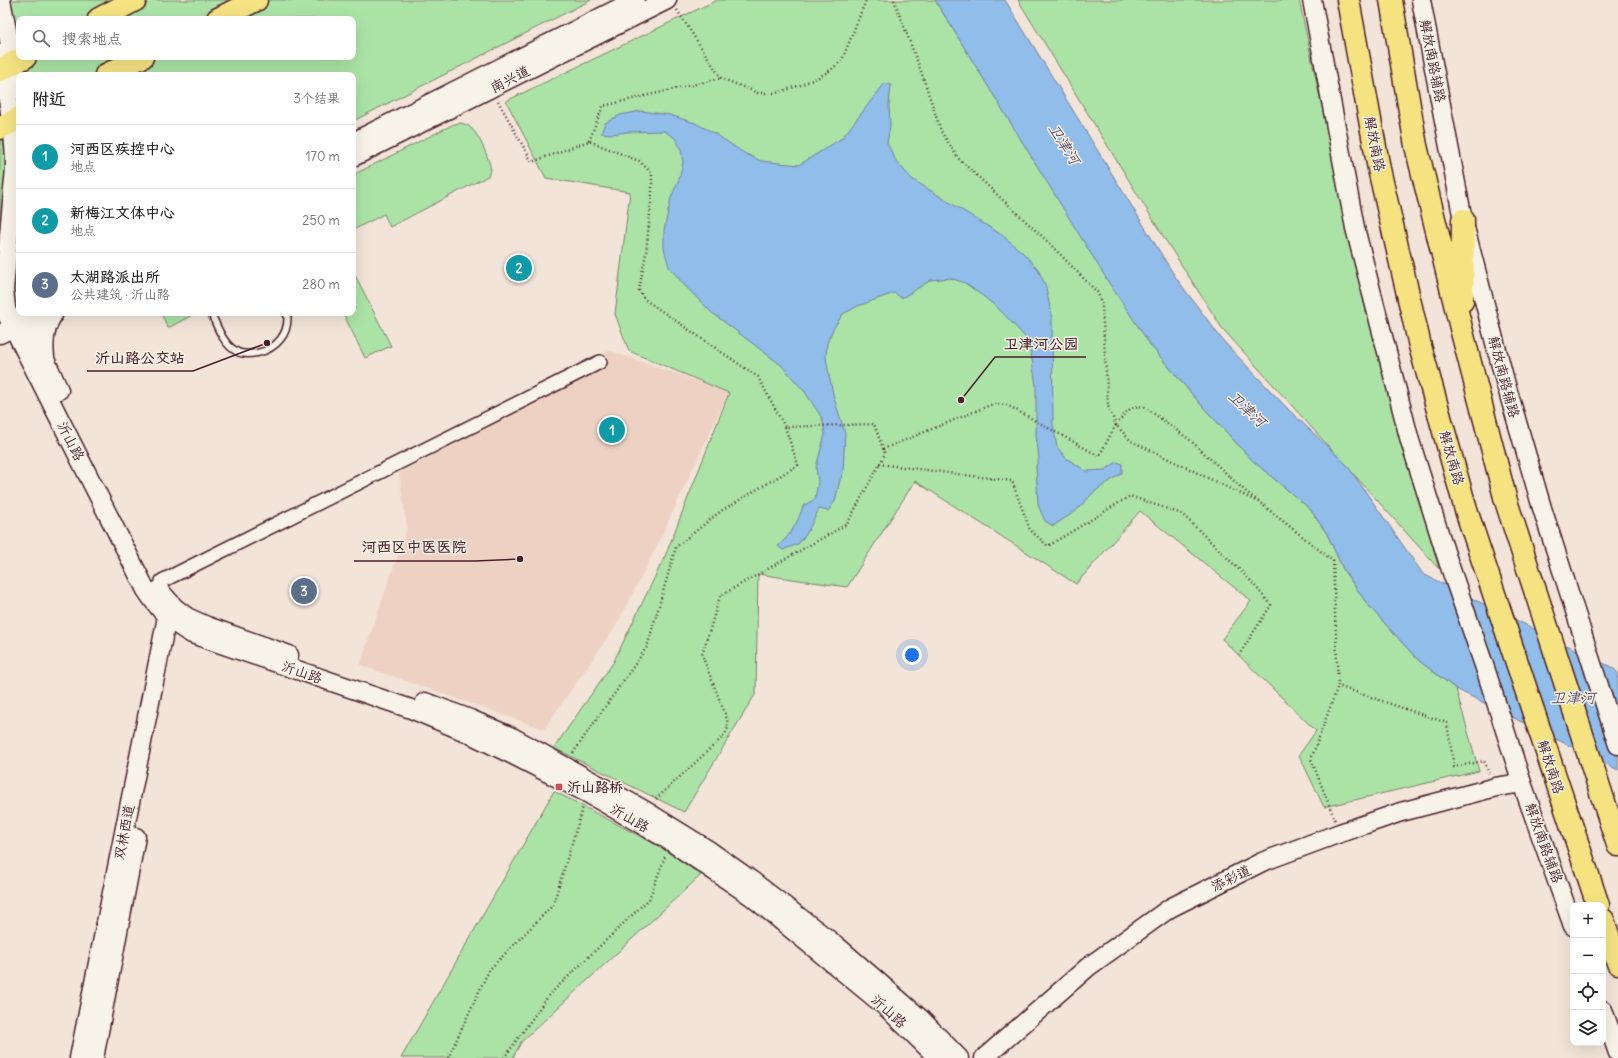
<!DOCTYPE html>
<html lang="zh">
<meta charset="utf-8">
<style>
body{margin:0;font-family:Delius,"LXGW WenKai TC",sans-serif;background:#f6f6f6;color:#222}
.controls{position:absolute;right:12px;bottom:12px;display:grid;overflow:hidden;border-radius:8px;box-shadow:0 4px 16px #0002}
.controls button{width:36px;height:36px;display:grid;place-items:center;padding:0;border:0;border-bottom:1px solid #e0e0e0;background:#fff;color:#222;font:20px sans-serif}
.you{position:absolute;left:912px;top:655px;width:14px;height:14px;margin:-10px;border:3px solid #fff;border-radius:50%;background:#1a73e8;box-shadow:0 0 0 6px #1a73e833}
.badge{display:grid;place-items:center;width:26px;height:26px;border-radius:50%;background:#d1495b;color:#fff;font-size:13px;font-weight:700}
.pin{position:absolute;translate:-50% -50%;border:2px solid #fff;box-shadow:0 1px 4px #0006}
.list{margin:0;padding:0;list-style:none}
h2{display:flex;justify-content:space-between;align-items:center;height:52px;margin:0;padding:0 16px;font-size:17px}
h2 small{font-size:13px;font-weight:400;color:#767676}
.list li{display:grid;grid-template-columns:26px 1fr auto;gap:12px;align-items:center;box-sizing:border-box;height:64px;padding:0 16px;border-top:1px solid #e0e0e0}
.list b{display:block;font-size:15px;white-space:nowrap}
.list p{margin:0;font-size:13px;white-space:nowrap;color:#767676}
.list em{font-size:13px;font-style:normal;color:#767676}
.icon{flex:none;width:22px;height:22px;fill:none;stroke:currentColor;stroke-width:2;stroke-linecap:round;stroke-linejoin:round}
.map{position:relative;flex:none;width:1618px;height:1058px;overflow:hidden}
.search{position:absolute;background:#fff;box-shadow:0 4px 16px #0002;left:16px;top:16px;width:340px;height:44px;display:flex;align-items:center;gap:10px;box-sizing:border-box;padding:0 14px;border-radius:8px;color:#767676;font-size:15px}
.panel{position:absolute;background:#fff;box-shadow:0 4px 16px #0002;left:16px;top:72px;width:340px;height:244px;border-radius:8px}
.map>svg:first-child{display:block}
.built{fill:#edd2c4}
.green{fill:#abe3a6;stroke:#7a8168;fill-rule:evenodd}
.water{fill:#90bde9;stroke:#747e9d}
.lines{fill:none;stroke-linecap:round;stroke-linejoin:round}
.lane-casing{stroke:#4a1f2b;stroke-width:9}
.street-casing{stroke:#4a1f2b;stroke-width:16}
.secondary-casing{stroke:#4a1f2b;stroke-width:21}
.highway-casing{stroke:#4a1f2b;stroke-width:25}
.path{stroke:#4a1f2b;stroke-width:2.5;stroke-dasharray:1 3;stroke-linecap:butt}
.lane{stroke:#f7f3e8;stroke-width:6}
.street{stroke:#f7f3e8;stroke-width:13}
.secondary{stroke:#f7f3e8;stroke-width:18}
.highway{stroke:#f5e382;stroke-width:22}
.poi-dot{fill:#d1495b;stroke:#f7f3e8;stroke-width:1.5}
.labels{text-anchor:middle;stroke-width:3;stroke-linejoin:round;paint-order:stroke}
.street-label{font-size:14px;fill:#4a1f2b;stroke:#f7f3e8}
.poi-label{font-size:14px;font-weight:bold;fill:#4a1f2b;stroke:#f7f3e8;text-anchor:start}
.water-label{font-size:15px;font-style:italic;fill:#5f4e64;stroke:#f7f3e8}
.leader{fill:none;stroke:#4a1f2b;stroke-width:1.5}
.callout-dot{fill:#4a1f2b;stroke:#f7f3e8;stroke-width:1.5}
.callout-label{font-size:15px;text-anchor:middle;font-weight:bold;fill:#4a1f2b;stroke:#f7f3e8;stroke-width:3;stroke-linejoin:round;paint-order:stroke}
</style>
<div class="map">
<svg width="1618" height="1058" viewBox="0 0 1618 1058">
<rect width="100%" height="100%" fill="#f2e4d8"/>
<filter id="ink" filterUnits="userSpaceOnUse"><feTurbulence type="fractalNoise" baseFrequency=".025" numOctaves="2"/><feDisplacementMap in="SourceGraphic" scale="8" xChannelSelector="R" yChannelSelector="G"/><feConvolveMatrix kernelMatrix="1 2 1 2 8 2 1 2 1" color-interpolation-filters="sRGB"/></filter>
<g filter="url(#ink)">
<path class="built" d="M611,351L729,392L655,550L616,626L544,729L360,665L407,528L399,473L607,366L601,354Z"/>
<path class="green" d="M0,0H591L353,121V75H19V290L0,299ZM19,19H353V57H19Z
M717,0H935L1151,346L1203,407L1253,461L1310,509L1327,534L1344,571L1368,605L1418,660L1456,689L1479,771L1324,807L1299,755L1316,731L1222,639L1251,601L1140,511L1076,584L915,481L847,587L758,574L756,693L684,812L554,748L613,663L666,554L729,393L629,351L615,314L630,192L546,178L506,101Z
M1018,0H1299L1364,303L1439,569L1222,328L1168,244Z
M461,123C464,124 468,125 470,127C479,134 489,158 491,170L488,176L390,227L384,214L353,230V175L454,124Z
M353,271L391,346L365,358L343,313H353Z
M161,313H196L168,328Z
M554,791L662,848L701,875L521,1042L513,1058H401Z"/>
<path class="water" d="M935,0H1005L1176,278L1224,342L1289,410L1347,465L1423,574L1613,668L1618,673V770L1456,689L1418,660L1368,605L1344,571L1327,534L1310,509L1253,461L1203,407L1151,346L1109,283Z
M885,83L891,85L889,105L890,126L887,143L896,161L912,179L1002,235L1023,253L1038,269L1046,287L1052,319L1053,424L1057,447L1066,458L1086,471L1105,470L1117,462L1122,464V473L1094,492L1076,511L1053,526L1045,521L1038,505L1036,466L1039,458L1036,436V386L1031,354L1025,337L1000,310L984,297L965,283L950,278L931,280L902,298L894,293L858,306L843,314L833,329L827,343L826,357L829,375L834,398L845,433L843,473L840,480L835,501L828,511L819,509L807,533L798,544L783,550L778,546C791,535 798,522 803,506L815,499L818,482L816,467L825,434L822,418L805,392L781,365L711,312L684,285L669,267L664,248V230L671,198L679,179L683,162L681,150L675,138L664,131L628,132L611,134L601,133L605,123L620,115L641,111L670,115L695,123L714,133L744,153L761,161L799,165L842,138Z"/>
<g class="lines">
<g class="lane-casing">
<path id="lane" d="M211,313C217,326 223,344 236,351C242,355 250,354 257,353C277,349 290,333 287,313"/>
</g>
<g class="street-casing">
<path id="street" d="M162,581L600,362"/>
</g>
<g class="secondary-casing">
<path id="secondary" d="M1,0L19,90
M1312,0L1355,228L1410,441L1448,561L1485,668L1522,783L1573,926
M1421,0L1463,220L1505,381L1542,508L1618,745
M0,54C6,92 15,129 15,168L4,290L7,315L146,590C160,611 170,622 192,634L411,709L468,733L513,755L587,793L670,841L751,896L887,1008L938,1058
M353,142L635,0
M353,157L667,0
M24,313L59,390
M0,334L41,313
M45,357C43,341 45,326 54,313
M159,590L175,608L187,617L207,626L289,655
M425,702L470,719L512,737L644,810L710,851L751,880L837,946L921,1019L959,1058
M1603,1010L1618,1053
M79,1058L167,617L173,610
M94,1058L136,837
M984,1058L1088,967L1170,908L1262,862L1340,833L1401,812L1496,787L1522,783"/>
</g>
<g class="highway-casing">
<path id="highway" d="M1348,0L1379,169L1420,346L1466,510L1598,905
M1391,0L1416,146L1462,332L1506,501L1618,845
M99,19L135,0
M218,19L256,0
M0,70L25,57
M106,75L142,57
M0,128L19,118
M1462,301L1463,220
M1603,920L1618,963"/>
</g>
<path class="path" d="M894,0L922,74L941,131L958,158L1048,242L1098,293L1102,305L1108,406L1116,425C1125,414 1129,404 1145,407L1190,440L1244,490L1333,561L1338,686L1447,723L1454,767L1484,761L1489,773
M677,10L721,78L758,93H776L798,86L817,78L831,70L842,60L866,0
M498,101L532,162L589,141L639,161L652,173V193L646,253L639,290L644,299L758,377L785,427L874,424L885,454L847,524L720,596L702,655L727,719L728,728L725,735L656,799
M589,141L603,106L721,78
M883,449L993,404L1007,405L1099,456L1116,425L1131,441L1256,501
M879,464L1012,481L1030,530L1048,546L1130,496L1182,514L1249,579L1271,605L1239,655
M573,753L647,647L676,547L721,511L798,465L785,427
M1335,820L1311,759L1338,686
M448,1058L489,970L553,905L583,807
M504,1058L549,995L649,899L665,857"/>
<use href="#lane" class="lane"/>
<use href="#street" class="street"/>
<use href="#secondary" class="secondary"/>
<use href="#highway" class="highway"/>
</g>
</g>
<rect class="poi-dot" x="555" y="783" width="8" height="8" rx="2"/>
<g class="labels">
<g class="street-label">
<text transform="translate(1433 61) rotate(79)" y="5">解放南路辅路</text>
<text transform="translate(510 79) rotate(-27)" y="5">南兴道</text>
<text transform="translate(1375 144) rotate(79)" y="5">解放南路</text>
<text transform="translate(1504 377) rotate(75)" y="5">解放南路辅路</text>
<text transform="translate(71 441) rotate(63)" y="5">沂山路</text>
<text transform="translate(1452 458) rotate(74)" y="5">解放南路</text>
<text transform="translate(302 672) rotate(19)" y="5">沂山路</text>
<text transform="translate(1551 767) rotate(72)" y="5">解放南路</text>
<text transform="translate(630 818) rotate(30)" y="5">沂山路</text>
<text transform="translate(124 832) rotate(-79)" y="5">双林西道</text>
<text transform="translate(1544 843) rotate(70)" y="5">解放南路辅路</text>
<text transform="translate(1231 878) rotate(-26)" y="5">添彩道</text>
<text transform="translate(889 1011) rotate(42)" y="5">沂山路</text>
</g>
<g class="poi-label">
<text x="567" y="792">沂山路桥</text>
</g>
<g class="water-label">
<text transform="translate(1064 144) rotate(58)" y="5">卫津河</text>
<text transform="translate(1247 409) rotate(43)" y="5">卫津河</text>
<text x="1573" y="703">卫津河</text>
</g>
</g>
<path class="leader" d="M961 400L995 357H1086M267 343L193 371H87M520 559L475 561H354"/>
<g class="callout-dot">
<circle cx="961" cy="400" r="4"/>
<circle cx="267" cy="343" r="4"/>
<circle cx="520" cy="559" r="4"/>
</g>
<g class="callout-label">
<text x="1041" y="349">卫津河公园</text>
<text x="140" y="363">沂山路公交站</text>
<text x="414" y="552">河西区中医医院</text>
</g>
</svg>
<div class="controls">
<button>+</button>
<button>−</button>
<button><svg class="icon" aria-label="locate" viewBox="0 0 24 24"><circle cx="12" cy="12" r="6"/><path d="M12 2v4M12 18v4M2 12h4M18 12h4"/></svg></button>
<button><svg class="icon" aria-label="layers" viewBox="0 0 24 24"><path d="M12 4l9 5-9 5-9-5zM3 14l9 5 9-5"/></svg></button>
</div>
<div class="you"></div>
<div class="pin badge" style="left:612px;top:430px;background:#0f9aa8">1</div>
<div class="pin badge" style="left:519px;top:268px;background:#0f9aa8">2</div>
<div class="pin badge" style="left:304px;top:591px;background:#5c6f8a">3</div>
<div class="search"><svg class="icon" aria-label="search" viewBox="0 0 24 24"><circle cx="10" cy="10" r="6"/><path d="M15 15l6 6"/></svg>搜索地点</div>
<section class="panel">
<h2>附近<small>3个结果</small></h2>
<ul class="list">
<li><span class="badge" style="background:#0f9aa8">1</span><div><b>河西区疾控中心</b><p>地点</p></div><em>170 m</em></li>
<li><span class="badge" style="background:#0f9aa8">2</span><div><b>新梅江文体中心</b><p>地点</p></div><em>250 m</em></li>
<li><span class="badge" style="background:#5c6f8a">3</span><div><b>太湖路派出所</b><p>公共建筑 · 沂山路</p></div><em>280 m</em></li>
</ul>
</section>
</div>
